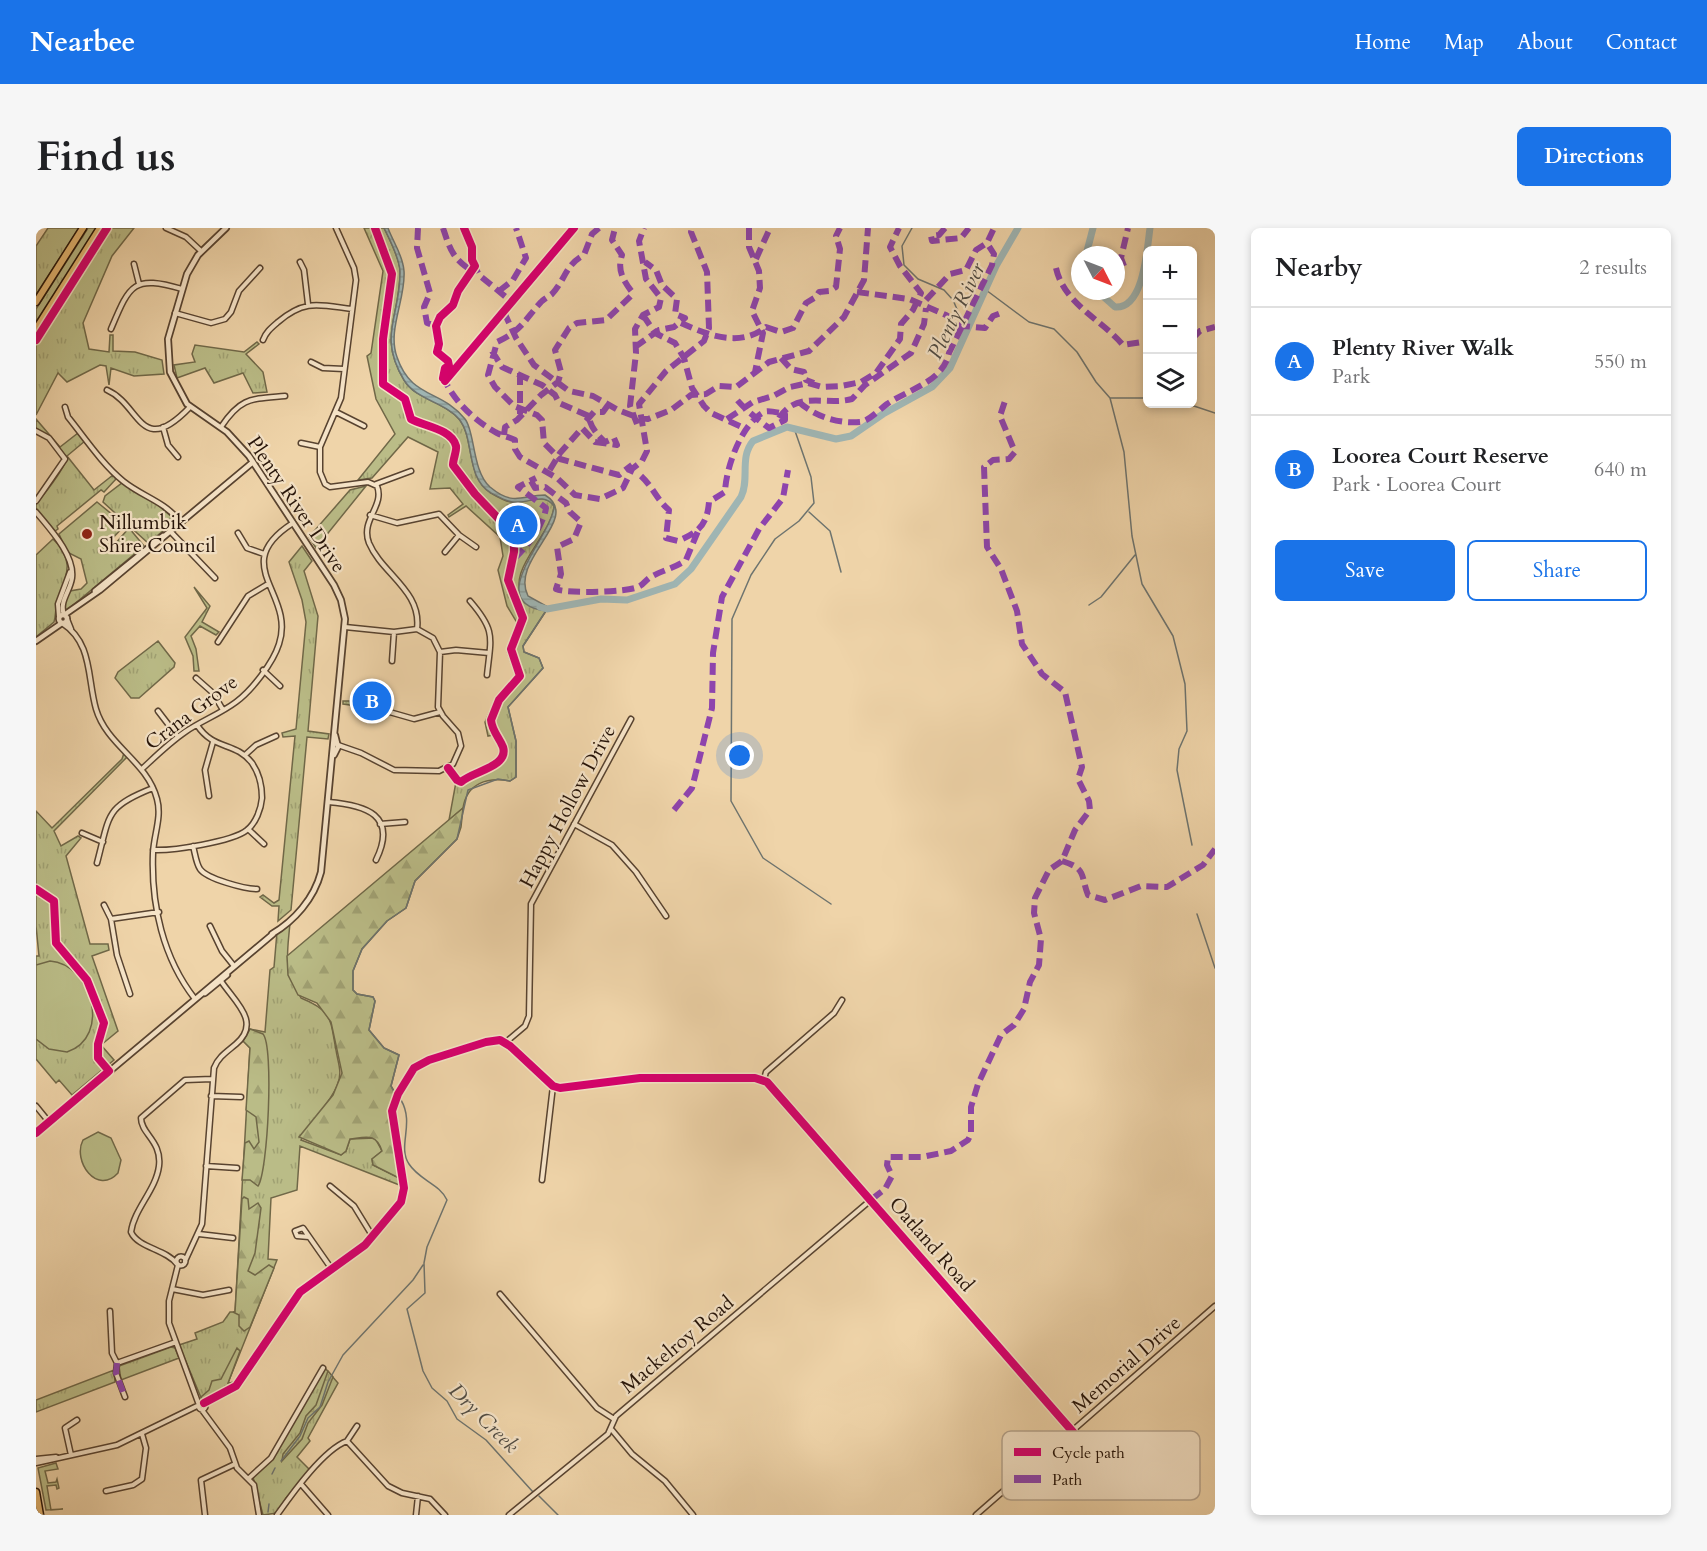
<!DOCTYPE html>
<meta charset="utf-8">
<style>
body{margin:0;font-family:Cardo,serif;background:#f6f6f6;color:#202124}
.controls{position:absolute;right:18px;top:18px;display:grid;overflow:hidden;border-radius:9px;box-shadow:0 3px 9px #0003}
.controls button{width:54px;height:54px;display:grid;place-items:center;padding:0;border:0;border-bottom:2px solid #e0e0e0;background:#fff;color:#202124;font:30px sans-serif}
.compass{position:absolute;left:1035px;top:18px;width:54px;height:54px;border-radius:50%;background:#fff;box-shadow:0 3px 9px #0003;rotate:132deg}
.you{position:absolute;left:704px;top:528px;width:21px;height:21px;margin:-15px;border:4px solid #fff;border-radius:50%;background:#1a73e8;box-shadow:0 0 0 9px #1a73e833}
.badge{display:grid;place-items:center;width:39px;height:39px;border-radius:50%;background:#1a73e8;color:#fff;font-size:20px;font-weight:700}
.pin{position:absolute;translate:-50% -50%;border:3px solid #fff;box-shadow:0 2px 6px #0006}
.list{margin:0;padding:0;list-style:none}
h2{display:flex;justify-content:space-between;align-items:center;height:78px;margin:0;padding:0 24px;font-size:26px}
h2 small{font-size:20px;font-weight:400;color:#757577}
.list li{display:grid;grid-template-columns:39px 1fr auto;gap:18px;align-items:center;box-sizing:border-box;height:108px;padding:0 24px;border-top:2px solid #e0e0e0}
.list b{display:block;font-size:22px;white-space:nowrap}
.list p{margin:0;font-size:20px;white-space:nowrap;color:#757577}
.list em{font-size:20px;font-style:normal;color:#757577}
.actions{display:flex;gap:12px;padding:18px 24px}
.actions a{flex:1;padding:14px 0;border:2px solid #1a73e8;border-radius:9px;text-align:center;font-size:21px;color:#1a73e8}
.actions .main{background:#1a73e8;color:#fff}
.icon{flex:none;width:33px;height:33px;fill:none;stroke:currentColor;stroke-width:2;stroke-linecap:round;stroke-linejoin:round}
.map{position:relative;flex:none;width:1179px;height:1287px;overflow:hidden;border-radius:9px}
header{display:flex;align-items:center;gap:36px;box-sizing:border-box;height:84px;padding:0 30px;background:#1a73e8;color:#fff}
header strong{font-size:28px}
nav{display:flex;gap:33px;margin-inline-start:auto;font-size:21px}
.intro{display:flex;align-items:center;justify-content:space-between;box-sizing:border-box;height:144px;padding:0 36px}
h1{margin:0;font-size:42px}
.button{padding:15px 27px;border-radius:9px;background:#1a73e8;color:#fff;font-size:21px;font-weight:700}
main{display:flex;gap:36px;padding:0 36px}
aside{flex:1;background:#fff;border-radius:9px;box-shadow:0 3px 9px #0003}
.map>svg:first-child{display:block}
.grass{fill:url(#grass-tufts);stroke:#706848;stroke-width:1.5}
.forest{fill:url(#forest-firs);stroke:#706848;stroke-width:1.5}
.wetland{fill:url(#wetland-marsh);stroke:#706848;stroke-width:1.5}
.garden{fill:#babc87;stroke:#706848;stroke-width:1.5}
.water{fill:url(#water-rules);stroke:#6e746f;stroke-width:1.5}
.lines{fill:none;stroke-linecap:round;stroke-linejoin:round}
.stream{stroke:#6e746f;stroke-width:1.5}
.river{stroke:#9fb5b3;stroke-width:7}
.minor-casing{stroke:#584330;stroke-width:7}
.tertiary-casing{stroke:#584330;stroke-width:8}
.primary-casing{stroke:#251308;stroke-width:9}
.trunk-casing{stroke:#251308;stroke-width:9}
.minor{stroke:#f5e3c7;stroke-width:4}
.tertiary{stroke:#f5e3c7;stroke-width:4.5}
.primary{stroke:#e8ba74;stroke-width:6}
.trunk{stroke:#e8ba74;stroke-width:6}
.quiet{stroke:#8e44ad;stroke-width:6;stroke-dasharray:12 6;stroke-linecap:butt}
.cycleway-casing{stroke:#f5e3c7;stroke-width:11}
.cycleway{stroke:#d6006c;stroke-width:8}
.poi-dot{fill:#8f2418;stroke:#f5e3c7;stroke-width:2}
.labels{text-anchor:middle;stroke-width:4.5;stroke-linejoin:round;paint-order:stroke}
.street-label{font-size:20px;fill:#251308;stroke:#f5e3c7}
.poi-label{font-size:20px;fill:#251308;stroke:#f5e3c7;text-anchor:start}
.water-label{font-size:21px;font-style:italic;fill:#504c44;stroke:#f5e3c7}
.key{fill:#f5e3c7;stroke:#b7a58e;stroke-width:1.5}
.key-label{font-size:16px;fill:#251308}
</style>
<header>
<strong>Nearbee</strong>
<nav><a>Home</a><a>Map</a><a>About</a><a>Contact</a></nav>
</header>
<div class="intro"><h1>Find us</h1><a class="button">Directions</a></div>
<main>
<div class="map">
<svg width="1179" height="1287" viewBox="0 0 1179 1287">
<defs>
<pattern id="grass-tufts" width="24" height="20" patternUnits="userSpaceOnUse" patternTransform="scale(1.5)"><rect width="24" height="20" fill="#babc87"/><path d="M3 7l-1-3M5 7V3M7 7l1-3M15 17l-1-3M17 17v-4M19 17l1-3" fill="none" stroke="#a0a173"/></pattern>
<pattern id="forest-firs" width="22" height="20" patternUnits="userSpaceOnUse" patternTransform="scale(1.5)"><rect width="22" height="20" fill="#babc87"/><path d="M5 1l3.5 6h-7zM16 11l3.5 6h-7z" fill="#a0a173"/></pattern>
<pattern id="wetland-marsh" width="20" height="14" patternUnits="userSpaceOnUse" patternTransform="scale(1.5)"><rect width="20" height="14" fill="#babc87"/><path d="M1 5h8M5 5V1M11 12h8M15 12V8" fill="none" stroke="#a0a173"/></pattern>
<pattern id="water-rules" width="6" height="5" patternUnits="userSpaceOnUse" patternTransform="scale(1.5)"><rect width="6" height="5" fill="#9fb5b3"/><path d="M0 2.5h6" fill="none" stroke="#899b98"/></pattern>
</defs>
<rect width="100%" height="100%" fill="#efd4a9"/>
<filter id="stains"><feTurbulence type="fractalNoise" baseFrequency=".00333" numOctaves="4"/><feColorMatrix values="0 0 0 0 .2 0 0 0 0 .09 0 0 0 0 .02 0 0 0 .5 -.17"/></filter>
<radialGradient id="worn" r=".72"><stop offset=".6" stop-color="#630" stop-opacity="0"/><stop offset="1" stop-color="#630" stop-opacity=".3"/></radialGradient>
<path class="grass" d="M12,0H43L0,67V18Z
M52,0H61L0,95V81Z
M73,0H98L76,28L47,95L53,121L73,124L74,107H77V123L99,124L126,132L128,146L98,148L75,140L73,157L70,138L64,137L31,154L22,145L0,187V114Z
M328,0H348C354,12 363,29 364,42C365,88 341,107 368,152C380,172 409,174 423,191C439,211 429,248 455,265C460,268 471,274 476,274C491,276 508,263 518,278C516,310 466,342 489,375L510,383L487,418L488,424L503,430L507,440L472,479L480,513V549L474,553C451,549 431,555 427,580L413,592L420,554L413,543L415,541L423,551L462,531L465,521L457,507L452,508L449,494L460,470L480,449L471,423L483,398L471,378L462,342L467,328L464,309L430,278L413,289L412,287L427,276L414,260L394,261L402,224L372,209L336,250L322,252L359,206L340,171L331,128L335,125L347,43Z
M221,114L223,116L210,126L227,144L231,164L217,165L207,145L178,155L169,140L141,150L138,137L159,134L156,126L159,117L208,124Z
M0,191L24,219L42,205L49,213L31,228L58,262L77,247L80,251L68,264L65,262L21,298L22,301L19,303L0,281V276C10,264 27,242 31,230L18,213L0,200Z
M86,255L114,270L138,291L137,295L112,315L67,274L69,268Z
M330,258L280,320L273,309L314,262Z
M61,274L89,297L74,313L79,316L93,300L108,318L30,383L27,378L34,363L45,361L51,355L45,331L31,324L23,306Z
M17,311C41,334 29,350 21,376C19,382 20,388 18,394L0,409V327Z
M266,318L276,333L268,343L282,388L272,503L293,506L292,511L271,509L255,682L242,693L243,678H236L224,669L227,667L238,675L243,672L259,508L247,509L246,505L260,501L270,394L266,372L253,334Z
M158,359L174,378L166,394L183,404L180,407L164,398L155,408L160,421L163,443H158L157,428L149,409L171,380Z
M122,413L139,435L138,439L103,470H95L79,450L82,444Z
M331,458C341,468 344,472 344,485L328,488L329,479L307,476V473H329Z
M88,525L92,528L18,603L25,618L42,608L45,610L30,628L54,716H72L73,722L56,728L82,803L65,817L78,832L36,867L23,852L20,855L0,831V728H3L0,698V583L16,600L86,531Z
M254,695C251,730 247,738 265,770C297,783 294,791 300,822C302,836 307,844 301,858C293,877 275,892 265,912L305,927L310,923L314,911L339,910L346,923L336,931L337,937L365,951L366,958L264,918L261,962L235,970L232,1031L241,1032L192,1155L201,1154L166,1172L143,1117L161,1111L159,1105L187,1094L194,1084H199L214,820L207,813L214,801L229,804L234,742L238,739L241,704Z
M135,1119L139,1120L143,1130L85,1152L83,1138Z
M289,1140L302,1155L272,1210L274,1213L261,1229L275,1243L250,1270L241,1285L227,1287L217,1249L233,1234Z
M78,1142L79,1154L0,1184V1172Z"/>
<path class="forest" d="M427,580L425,599L421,611L379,653L370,680L351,693L326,721L317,743V762L321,766L337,769L339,773L333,802L348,820L363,827L355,858L360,866L354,883L363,950L337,937L336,931L346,923C340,905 331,909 314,911L310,923L305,927L263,909L297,867L306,845L295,794L281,775L262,767L252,747L251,728Z
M214,801L227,806C238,818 232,944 222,958L214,952H206L209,915L213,913L218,921L223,914L220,889L210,882L214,820L207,813Z
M208,969L212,971L213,981L222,975L225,980L219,1025L212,1043L219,1047L233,1037L238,1040L214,1099L208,1103L203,1098V1087L197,1084H199L206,971Z
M201,1120L204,1123L192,1155L201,1154L167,1173L165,1169L173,1162L176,1153L185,1151Z"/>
<path class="wetland" d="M292,1143L297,1149L286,1177L272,1195L266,1211L246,1233L247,1226L264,1205L270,1188L280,1177Z"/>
<path class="garden" d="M14,733C56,736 76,809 31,824L13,821L0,811V737Z
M62,904L75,910L85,932L82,945C61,968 36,933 47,912Z
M20,1235L22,1241L9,1243L12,1255L20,1254L21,1251L23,1260L21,1261L20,1257L11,1258L15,1282L27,1281L10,1282L2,1240Z"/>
<path class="water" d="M348,0H352C357,14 367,27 368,43C370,71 351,102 361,129C375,171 405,161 429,191C439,203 436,243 454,259C478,279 486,267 509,267C547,290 473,331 492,368L512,379L510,383C445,375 517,307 518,278C507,263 491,277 476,274C470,273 461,268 455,265C429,250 439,210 423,191C409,174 380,172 368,152C341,107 365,88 364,43C363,29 354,12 348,0Z"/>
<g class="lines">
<path class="stream" d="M876,0L866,18L868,37L882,51L908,62L917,72L930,102
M950,62L993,94L1018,101L1041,124L1060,154L1074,170H1112
M1074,170L1088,224L1096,308L1106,356L1137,408L1149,456L1151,503L1143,521L1141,542L1156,617
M1152,176L1179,185
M758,200L775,249L778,275L763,293L739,311L715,347L696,391L695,573L727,630L795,676
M773,284L794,303L805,344
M1053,377L1065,369L1099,327
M1161,686L1179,740
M358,864L355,858L363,827L348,820L333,802L339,773L337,769L321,766L317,762V743L326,721L351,693L370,680L379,653L421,611L432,562L462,551L474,553L480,549V513L472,479L507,440L503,430L488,424L487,418L511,381
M365,872C379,896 361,918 373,936C383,952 404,956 411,972L391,1019L388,1035L389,1065L371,1081L387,1143L396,1160L411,1173L421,1191L450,1212L497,1264
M245,1233L264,1208L272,1190L284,1179L292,1154L307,1127L377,1052L387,1037
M236,1246L239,1240
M503,1268L522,1287
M232,1284L233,1276"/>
<path class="river" d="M1050,27L1057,0
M1061,63L1079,79C1108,81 1111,21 1114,0
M504,379L511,381L565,371L591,372L639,356L655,341L705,269C714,251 703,230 717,213L751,199L800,211L815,208L847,186L896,159L914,140L960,38L982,0"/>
<g class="minor-casing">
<path id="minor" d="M130,0L150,9L165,23
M300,0L318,40L320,52L305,170L284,219V244L289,256L294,259L332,254L341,258C349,278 324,292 333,315C346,346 386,363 381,401
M264,34L268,42L272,76
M98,36L103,56
M139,85L175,95L189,91L195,84L203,63L224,40
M75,101C94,56 97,47 146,61
M227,112C230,104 235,100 242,94C269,71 283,77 316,81
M275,134L287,140L308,141
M71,162C105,177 104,231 154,179
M29,179L32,189C49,210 66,236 87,253C107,269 126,272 144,293
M300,184L328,198
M127,199L132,217L142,229
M185,199C205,169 215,171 249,168
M0,203L13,210L29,231L0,273
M265,215L284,219
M340,256L375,243
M0,284C13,300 39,327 36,350C34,364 23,373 28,387
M334,287L361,295L403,286L423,307L440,319
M134,303L179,350
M202,305L211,320L228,326
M409,324L423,307
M434,373C460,403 455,409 451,447
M23,389L22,376L34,344
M31,391L35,401
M26,395C57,415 51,450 60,481C71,518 111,533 121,571C126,589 118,606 117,625C115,677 127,730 159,771
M182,414L212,368L232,356
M404,424L420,422L453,425
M356,433L358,404
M227,442L244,458
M160,450L177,465L187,482
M122,483L142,509
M350,483L378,491L404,484
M302,517L325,525L358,542L403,543L417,536L425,518L422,505L407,488L402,479L404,424L397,410L381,401L358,404L309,399
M209,527L220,517L240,508
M107,540C120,528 133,515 149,504C165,493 184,486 200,474C216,462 237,435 243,416C260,365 191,337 257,295
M173,568L169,542L177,514
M292,574C330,577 362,587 340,632
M344,596L369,594
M538,596L576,617L600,644L630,688
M212,601L228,616
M46,605L67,614
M157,618C159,625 160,635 164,641C171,651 209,661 221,661
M117,622C136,623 196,614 211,602C220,595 225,581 226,570C226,558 223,545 216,535C199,513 178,523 161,497
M61,635C74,586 69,579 117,560
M68,677L75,691L81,727L94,766
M75,691L123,684
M174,698L186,723L198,738
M470,814L489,798L493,788L495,676L595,491
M728,851L730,844L798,785L806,772
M175,868L205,869
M0,878L13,894
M170,938L201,940
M506,952L517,858
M294,958L318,978L337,1009
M163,1006L197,1010
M273,1009L261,1008L259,1003L267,1000L295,1040
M140.5 1033a4.5 4.5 0 1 1 9 0a4.5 4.5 0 1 1-9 0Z
M149,1033L166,996L178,840C182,829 192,823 200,816C226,794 198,773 185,753
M141,1036C130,1021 102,1020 95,1004C98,981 120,962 123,938C126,913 105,906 105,890L149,852L176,851
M142,1037L133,1073V1095L163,1177
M136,1061L167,1067L193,1062
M464,1066L561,1180L578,1191
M74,1083L76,1125L81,1135
M81,1135L140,1114
M81,1135L80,1145L89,1169
M162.5 1178a3.5 3.5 0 1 1 7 0a3.5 3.5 0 1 1-7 0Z
M168,1175L200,1158L264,1064L329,1017L365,974L368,960L356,883L362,866L378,840L393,832L450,814L464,812L474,818L517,858L524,860L604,850H719L731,854L1037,1204
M166,1182L194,1220L201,1240L218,1257L223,1287
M576,1202L596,1226L629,1253L657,1287
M311,1213L321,1198
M35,1227L29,1200L41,1192
M0,1231L20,1229
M0,1235L81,1217L163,1177
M212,1251L235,1230L287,1140
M265,1256L292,1287
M70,1263L97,1257L106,1251L110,1220L106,1206
M169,1287L165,1252L199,1236
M241,1287C256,1266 287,1222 311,1213L352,1258L366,1265L394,1271L409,1287
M380,1287L382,1268
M473,1287L572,1206L580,1188L836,971
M940,1287L1179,1078"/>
</g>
<g class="tertiary-casing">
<path id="tertiary" d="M190,0L162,27L151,46L132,111L134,144L151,176L191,204L213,228L298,357L305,372L309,391L285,644C278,671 258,693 236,706
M59,363L127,308
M23 391a4 4 0 1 1 8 0a4 4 0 1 1-8 0Z
M28,387L64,362L217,234
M0,413L26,395
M298,527L302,519L299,507
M169,765L191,747
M0,905L237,706"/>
</g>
<g class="primary-casing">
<path id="primary" d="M0,1264L4,1287"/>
</g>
<g class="trunk-casing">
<path id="trunk" d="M0,74L47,0
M0,101L64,0"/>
</g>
<use href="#minor" class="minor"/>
<use href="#tertiary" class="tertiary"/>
<use href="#primary" class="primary"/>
<use href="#trunk" class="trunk"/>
<path class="quiet" d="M382,0L381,20L394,65L388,79L391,95L400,98
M407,0C414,21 416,30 436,43
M563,0L556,6L548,27C530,36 529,52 516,66C512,69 508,71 505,74C488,93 485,103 461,114L452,147L459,159L478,178L501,187L506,192L508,215L524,231L583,247L596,237
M713,0V19L723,43L724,60L716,83L727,105L719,144
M909,0L903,7L895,8L896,13L925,10L933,0
M720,31L734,0
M437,34L443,47L476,74
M1088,38L1085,30L1092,0
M1020,40C1028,76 1065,91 1087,117L1112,113
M463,63L477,52L490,30L480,0
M821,64L873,71L910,87L927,98L949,100L957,88L965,85
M890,72L914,46L930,42L940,22L951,15L958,0
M468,84L480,110L498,137L533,163L557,168L582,182L603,190L612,191L635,182L655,167L670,166L683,158L700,159L733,134L773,123L808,89L828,52L832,0
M607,87L619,105L639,115L648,130L656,160L668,178L675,185L710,201
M645,95C672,107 704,120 730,99L745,104L757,100L770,75L780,69L783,64L794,63L800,59L804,21L800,8L804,0
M1156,111L1164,103L1179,99
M599,119L623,102L638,99L649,90L639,86L641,71L626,57L620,42L609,34
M456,123L466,139L506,157L519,167L523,175L553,188C553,197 562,208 569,214L578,210L581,217L559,214L546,200L524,225L512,245
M745,130L755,141L768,144L770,152L778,155
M484,145V186
M407,148C416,172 439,193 461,205C467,208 473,209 479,212V221L484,229L521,250L539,267L564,271L587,260L596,241L606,233L611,223L603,176L630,143L668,113L673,100L671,44L655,4L656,0
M763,174C778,188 802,196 824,194C833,193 843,182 851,176C873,161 907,154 913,125L956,37L958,26L951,15
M743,190C761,162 790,178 816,171L829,157L875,125L888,96L890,80
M691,191L717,174L737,168L754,159L772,155L786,159L805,158L825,154L840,145L864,111L865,96L877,82L885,65L864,38L854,19L863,0
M550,193L558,184H567L572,177
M601,196L594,178L600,125L599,101L607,87L623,79L625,70L610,51L603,13L608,0
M468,207L469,199L481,192L505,167L522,154L525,144L519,122L533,100L541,95L570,92L595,68L596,64C587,52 581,42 586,27L576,12L579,0
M605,248C617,259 621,272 633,282L630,310L642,313C663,304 671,297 673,274L689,264C690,239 705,198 726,185C731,181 742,185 749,186V192L733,200C721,191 706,179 698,168
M495,253L499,260L509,259L530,275L534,284L545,294L538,311L521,319L525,346L520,361C530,366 592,364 602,359C607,357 609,353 613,350C624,343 639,340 650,332L662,303
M479,330C491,319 508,296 510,280L482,259L500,250
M638,582L656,560L676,480L677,425L686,369L723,301L747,270L752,242
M1026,633C1051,641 1044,646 1052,667L1069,672L1105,658L1131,659L1167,637L1179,621
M836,971L849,961L856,948L851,937L852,929H886L915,923L932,912L935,906V879L942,856L965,807L978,797L988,781L994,754L1003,737L1005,711L998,685L999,670L1013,642L1026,633L1039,602L1054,582L1053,573L1042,551L1046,539L1029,464L1006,446L986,416L981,383L965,341L951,319L948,239L957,232L973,231L979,224L964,188L970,170
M81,1135L80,1145L89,1169"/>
<g class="cycleway-casing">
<path id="cycleway" d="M339,0L356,46L347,111V156L369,171L375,191C387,198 416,201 420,218C421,223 417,231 417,237L439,266L478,307V324L472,352L487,390L475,421L484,448L463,472L455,492C456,503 463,509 467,519C473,539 437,543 425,554L421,552L412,540
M0,112L71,0
M407,150L409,140L413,138L412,133L401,124L403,116L400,98L404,89L417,77L422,63L439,38L436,32V19L428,0
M409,153L538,0
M0,661L18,673L20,715L51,752L68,795L62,816V830L73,843
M0,905L72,844
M168,1175L200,1158L264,1064L329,1017L365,974L368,960L356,883L362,866L378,840L393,832L450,814L464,812L474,818L517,858L524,860L604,850H719L731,854L1037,1204"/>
</g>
<use href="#cycleway" class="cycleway"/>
</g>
<circle class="poi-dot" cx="51" cy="306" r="6"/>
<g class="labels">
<g class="street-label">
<text transform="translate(261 276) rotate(56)" y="7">Plenty River Drive</text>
<text transform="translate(155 484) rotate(-37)" y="7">Crana Grove</text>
<text transform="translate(531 578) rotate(-62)" y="7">Happy Hollow Drive</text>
<text transform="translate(896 1016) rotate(49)" y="7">Oatland Road</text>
<text transform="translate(641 1116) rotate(-40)" y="7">Mackelroy Road</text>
<text transform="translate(1090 1136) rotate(-41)" y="7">Memorial Drive</text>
</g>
<g class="poi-label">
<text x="63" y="301">Nillumbik<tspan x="63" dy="23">Shire Council</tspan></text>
</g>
<g class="water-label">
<text transform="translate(920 83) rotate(-64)" y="7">Plenty River</text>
<text transform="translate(448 1190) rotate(45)" y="7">Dry Creek</text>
</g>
</g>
<rect x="966" y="1203" width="198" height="69" rx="9" class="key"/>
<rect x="978" y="1220" width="27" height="8" fill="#d6006c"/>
<rect x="978" y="1247" width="27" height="8" fill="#8e44ad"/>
<g class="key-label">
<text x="1016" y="1230">Cycle path</text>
<text x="1016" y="1257">Path</text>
</g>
<rect width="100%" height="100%" filter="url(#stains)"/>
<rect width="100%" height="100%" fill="url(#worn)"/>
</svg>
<div class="controls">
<button>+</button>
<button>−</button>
<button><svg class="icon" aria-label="layers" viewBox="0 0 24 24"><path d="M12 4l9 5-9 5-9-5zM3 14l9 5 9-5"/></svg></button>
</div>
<svg class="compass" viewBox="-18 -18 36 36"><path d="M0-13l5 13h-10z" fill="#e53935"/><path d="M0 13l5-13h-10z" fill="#757577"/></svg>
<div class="you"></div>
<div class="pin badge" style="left:482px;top:297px">A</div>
<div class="pin badge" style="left:336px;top:473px">B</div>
</div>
<aside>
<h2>Nearby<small>2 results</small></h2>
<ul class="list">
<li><span class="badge">A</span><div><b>Plenty River Walk</b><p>Park</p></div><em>550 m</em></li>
<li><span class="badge">B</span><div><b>Loorea Court Reserve</b><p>Park · Loorea Court</p></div><em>640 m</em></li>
</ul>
<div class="actions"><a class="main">Save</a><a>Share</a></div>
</aside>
</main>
